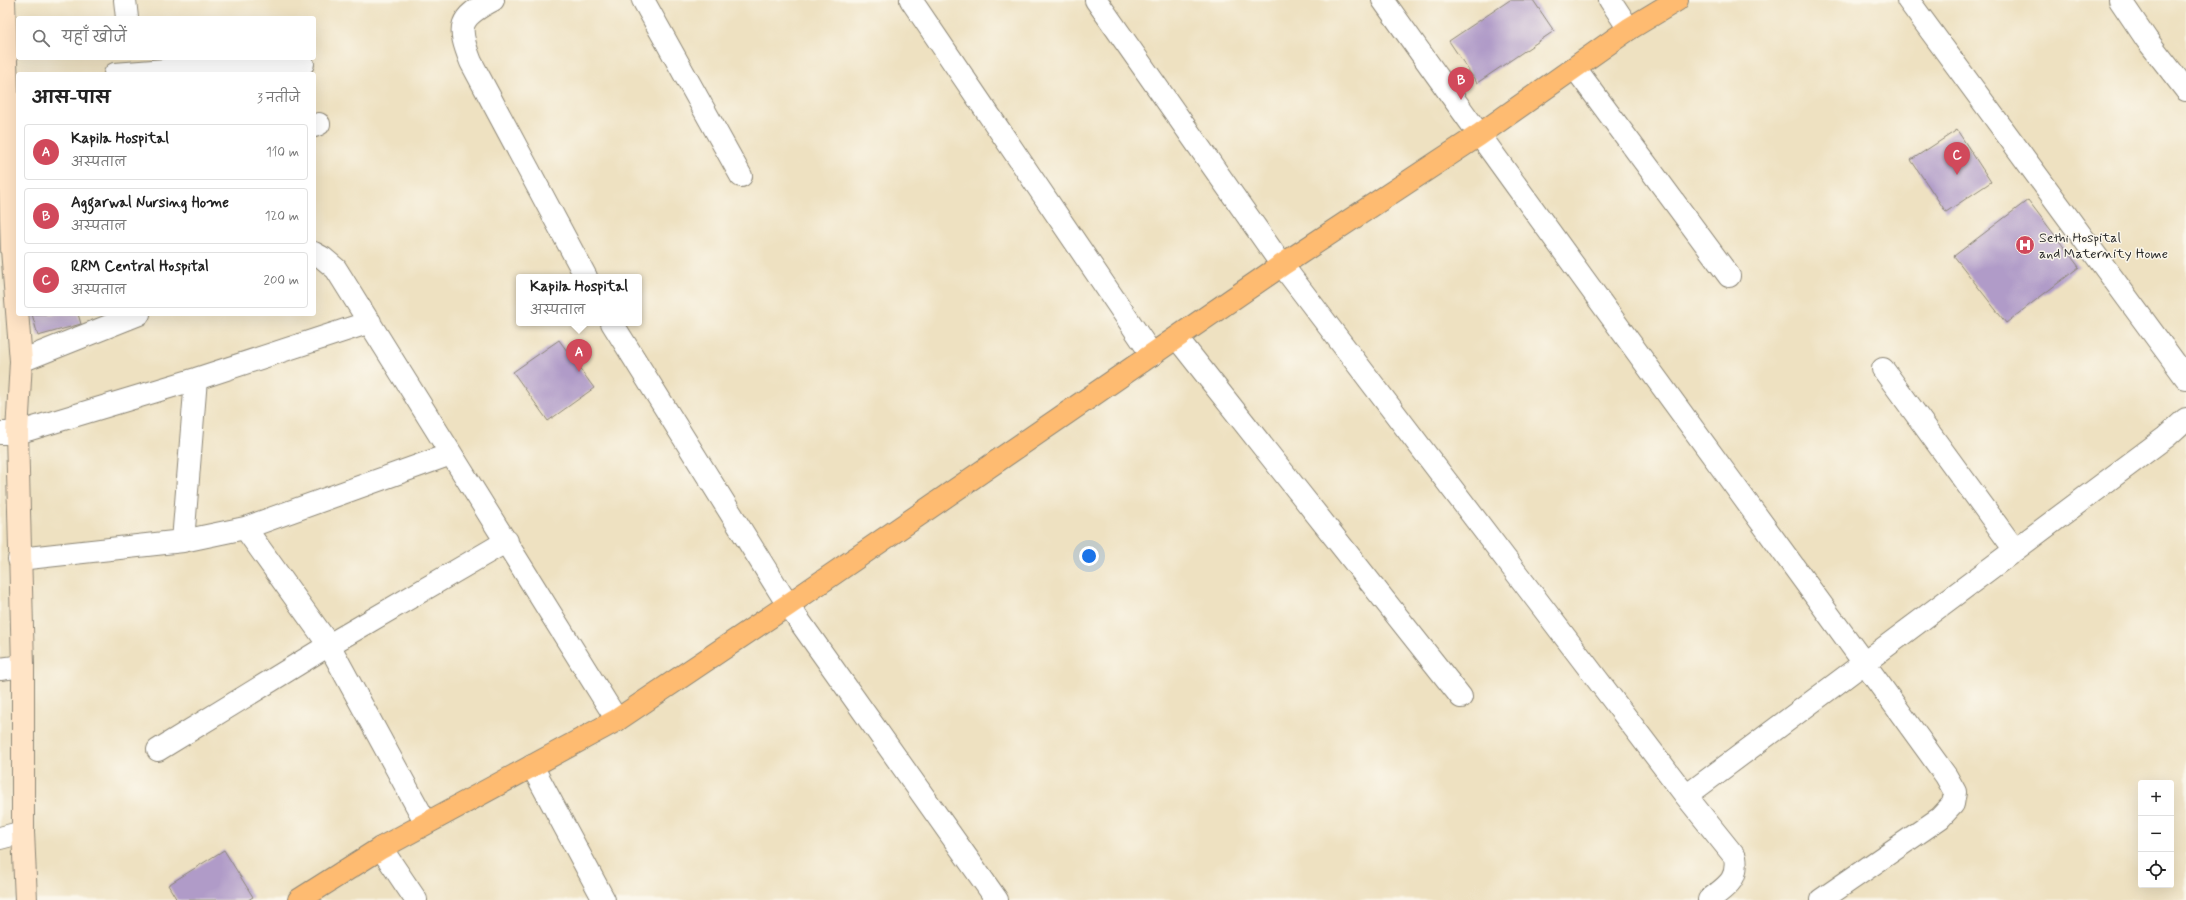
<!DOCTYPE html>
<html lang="hi">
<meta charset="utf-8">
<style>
body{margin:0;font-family:Mynerve,"Playpen Sans Deva",sans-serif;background:#f6f6f6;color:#222}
.controls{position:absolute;right:12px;bottom:12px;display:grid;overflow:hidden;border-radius:4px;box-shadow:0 4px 16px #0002}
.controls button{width:36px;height:36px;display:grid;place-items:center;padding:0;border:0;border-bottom:1px solid #e0e0e0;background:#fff;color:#222;font:20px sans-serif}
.you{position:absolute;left:1089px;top:556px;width:14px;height:14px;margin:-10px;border:3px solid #fff;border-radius:50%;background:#1a73e8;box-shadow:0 0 0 6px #1a73e833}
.badge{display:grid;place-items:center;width:26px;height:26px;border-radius:50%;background:#d1495b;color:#fff;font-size:13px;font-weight:700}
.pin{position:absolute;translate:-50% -33px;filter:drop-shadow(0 1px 2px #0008)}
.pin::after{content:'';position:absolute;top:21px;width:14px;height:12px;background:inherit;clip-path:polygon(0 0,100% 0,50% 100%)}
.popup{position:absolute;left:516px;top:274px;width:126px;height:52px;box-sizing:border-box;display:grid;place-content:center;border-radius:4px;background:#fff;filter:drop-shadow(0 1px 3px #0005);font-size:13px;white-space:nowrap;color:#767676}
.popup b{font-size:15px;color:#222}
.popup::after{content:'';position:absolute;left:50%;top:100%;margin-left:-8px;border:8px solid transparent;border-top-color:#fff}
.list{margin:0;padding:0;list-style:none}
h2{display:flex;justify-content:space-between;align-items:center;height:52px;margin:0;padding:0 16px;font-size:17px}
h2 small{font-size:13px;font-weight:400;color:#767676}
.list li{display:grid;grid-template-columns:26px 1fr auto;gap:12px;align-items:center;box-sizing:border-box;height:56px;margin:0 8px 8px;padding:0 8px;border:1px solid #e0e0e0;border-radius:4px}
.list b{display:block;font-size:15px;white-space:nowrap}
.list p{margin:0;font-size:13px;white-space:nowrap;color:#767676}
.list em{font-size:13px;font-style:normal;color:#767676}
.icon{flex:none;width:22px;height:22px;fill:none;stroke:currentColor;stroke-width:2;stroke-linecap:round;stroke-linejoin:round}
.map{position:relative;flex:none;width:2186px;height:900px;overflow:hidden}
.search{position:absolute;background:#fff;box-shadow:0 4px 16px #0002;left:16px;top:16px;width:300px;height:44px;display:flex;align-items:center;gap:10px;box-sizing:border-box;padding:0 14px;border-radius:4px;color:#767676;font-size:15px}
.panel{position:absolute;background:#fff;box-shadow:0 4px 16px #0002;left:16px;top:72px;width:300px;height:244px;border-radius:4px}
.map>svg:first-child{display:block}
.building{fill:#b09bc8}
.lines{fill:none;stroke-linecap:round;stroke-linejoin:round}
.street-casing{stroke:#8c8676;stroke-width:24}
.secondary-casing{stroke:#8c8676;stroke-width:24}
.primary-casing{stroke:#8c8676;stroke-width:24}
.street{stroke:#fff;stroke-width:22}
.secondary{stroke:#ffe4c6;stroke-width:22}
.primary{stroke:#febb71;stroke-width:22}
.labels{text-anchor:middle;stroke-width:3;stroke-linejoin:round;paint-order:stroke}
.poi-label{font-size:14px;fill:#2b2b2b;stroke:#fbf7ec;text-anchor:start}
</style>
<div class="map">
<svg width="2186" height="900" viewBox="0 0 2186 900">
<rect width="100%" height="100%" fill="#fbf7ec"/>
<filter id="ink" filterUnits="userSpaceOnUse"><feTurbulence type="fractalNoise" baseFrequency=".025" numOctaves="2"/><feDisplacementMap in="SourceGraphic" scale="8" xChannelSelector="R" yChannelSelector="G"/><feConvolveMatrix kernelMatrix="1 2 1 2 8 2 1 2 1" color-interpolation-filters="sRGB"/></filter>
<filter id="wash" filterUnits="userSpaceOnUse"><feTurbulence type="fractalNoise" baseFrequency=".012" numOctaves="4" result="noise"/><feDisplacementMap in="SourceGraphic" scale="16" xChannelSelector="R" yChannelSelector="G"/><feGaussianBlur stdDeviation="0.9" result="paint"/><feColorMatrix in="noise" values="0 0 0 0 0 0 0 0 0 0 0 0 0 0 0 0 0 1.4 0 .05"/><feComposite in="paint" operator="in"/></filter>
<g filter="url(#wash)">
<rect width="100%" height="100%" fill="#eee1c1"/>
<g id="blocks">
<path class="building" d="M1510,0H1533L1554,31L1477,83L1449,41Z
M1957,130L1991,182L1946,212L1911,160Z
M2028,200L2079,267L2006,323L1954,256Z
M32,314H78L81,324L38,336Z
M559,340L594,388L548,421L513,372Z
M224,850L253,897L248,900H177L168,885Z"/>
</g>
</g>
<g filter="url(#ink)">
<use href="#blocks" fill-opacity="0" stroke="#8c8676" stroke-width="1"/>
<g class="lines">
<g class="street-casing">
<path id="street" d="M125,0L127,18
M493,0C458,18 457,26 471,62L586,277
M643,0L741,176
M911,0L1152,355
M1096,0L1282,265L1686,796L1735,857C1739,881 1725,887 1709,900
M1383,0C1568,261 1759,517 1946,776L1955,792L1953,804L1940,818L1821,900
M1610,0L1629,29
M1908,0L2186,378
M2120,0L2147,40L2186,90
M1575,68L1729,276
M115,74L216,66L303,64
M314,126L319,124
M314,253L323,258L336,269L617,720
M612,323L788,605L997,900
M1177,338L1461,697
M21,361L139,314
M1883,369L2015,550
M0,433H17L196,379L370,322
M245,528L329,645L426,823
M183,541L245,528L451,454
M19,559L183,541L196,379
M0,669L23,666
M158,750L329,645L507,541
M532,766L604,900
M1686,796L2166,437L2186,419
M0,838L23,832
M381,848L416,900"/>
</g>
<g class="secondary-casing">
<path id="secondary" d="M4,0L12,249L21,361L17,433L23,666V832L26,900"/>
</g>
<g class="primary-casing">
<path id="primary" d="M299,900L381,848L617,720L788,605L1282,265L1479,135L1629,29L1677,0"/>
</g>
<use href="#street" class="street"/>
<use href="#secondary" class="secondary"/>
<use href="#primary" class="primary"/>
</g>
</g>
<defs>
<g id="hospital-disc" transform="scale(1)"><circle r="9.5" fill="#d1495b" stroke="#fbf7ec"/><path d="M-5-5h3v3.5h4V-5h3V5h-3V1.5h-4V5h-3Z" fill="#fff"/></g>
</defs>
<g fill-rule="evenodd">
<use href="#hospital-disc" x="2025" y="245"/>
</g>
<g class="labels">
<g class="poi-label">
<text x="2039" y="242">Sethi Hospital<tspan x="2039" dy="16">and Maternity Home</tspan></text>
</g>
</g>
</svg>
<div class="controls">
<button>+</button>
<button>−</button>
<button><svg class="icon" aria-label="locate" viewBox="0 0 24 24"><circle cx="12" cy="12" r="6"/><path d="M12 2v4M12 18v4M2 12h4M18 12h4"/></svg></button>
</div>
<div class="you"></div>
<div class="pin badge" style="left:579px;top:372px">A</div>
<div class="popup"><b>Kapila Hospital</b>अस्पताल</div>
<div class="pin badge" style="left:1461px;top:100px">B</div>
<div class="pin badge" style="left:1957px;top:175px">C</div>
<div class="search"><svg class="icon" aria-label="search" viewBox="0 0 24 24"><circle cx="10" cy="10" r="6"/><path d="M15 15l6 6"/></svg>यहाँ खोजें</div>
<section class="panel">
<h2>आस-पास<small>3 नतीजे</small></h2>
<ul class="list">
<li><span class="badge">A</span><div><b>Kapila Hospital</b><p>अस्पताल</p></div><em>110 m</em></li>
<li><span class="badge">B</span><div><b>Aggarwal Nursing Home</b><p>अस्पताल</p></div><em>120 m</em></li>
<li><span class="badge">C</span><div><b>RRM Central Hospital</b><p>अस्पताल</p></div><em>200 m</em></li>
</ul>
</section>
</div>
